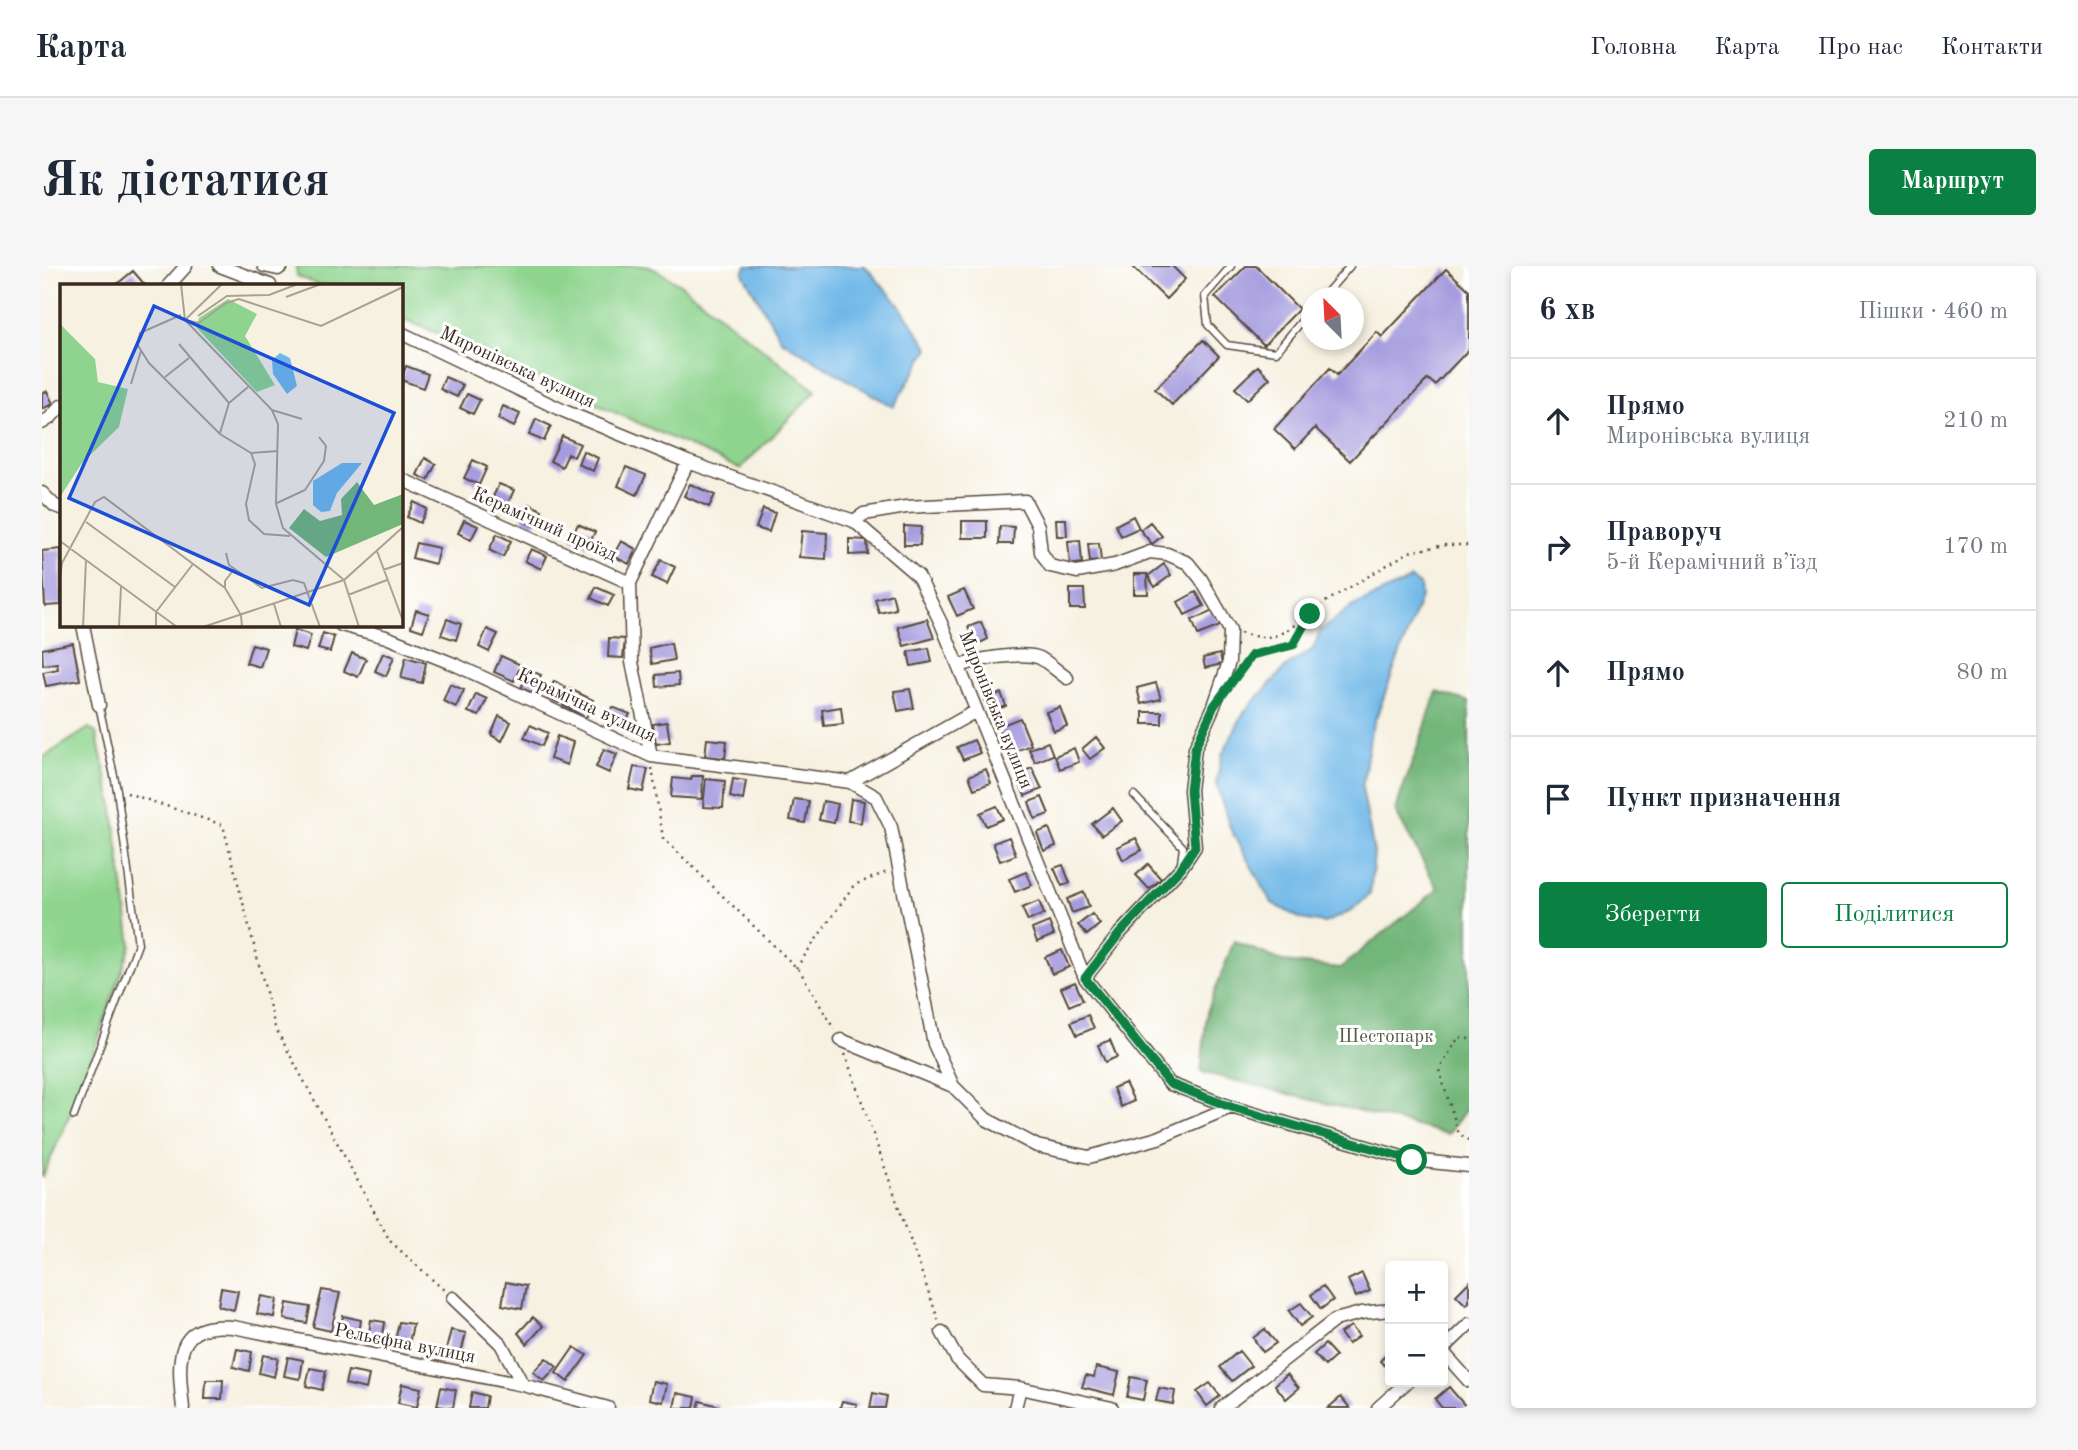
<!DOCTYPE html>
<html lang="uk">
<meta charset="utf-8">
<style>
body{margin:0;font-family:"Old Standard TT",serif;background:#f6f6f7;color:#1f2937}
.controls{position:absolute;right:21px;bottom:21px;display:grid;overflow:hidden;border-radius:7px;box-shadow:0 4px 10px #0003}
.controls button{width:63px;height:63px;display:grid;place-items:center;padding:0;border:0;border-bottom:2px solid #e0e1e3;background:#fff;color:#1f2937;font:35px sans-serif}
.compass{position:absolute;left:1259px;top:21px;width:63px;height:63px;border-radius:50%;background:#fff;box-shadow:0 4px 10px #0003;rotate:336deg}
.stop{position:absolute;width:21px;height:21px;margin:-16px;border:5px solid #0b8043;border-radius:50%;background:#fff}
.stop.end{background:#0b8043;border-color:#fff;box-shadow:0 2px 7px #0008}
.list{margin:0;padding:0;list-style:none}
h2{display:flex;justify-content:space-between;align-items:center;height:91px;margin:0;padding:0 28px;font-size:30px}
h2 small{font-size:23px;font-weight:400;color:#747a83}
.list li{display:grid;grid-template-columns:46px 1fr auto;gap:21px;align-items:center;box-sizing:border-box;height:126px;padding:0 28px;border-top:2px solid #e0e1e3}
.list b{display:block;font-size:26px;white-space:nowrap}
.list p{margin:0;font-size:23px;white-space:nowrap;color:#747a83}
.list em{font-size:23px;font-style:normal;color:#747a83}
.actions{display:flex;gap:14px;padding:21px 28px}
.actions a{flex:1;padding:16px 0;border:2px solid #0b8043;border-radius:7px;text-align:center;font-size:24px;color:#0b8043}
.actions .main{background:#0b8043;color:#fff}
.icon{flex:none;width:38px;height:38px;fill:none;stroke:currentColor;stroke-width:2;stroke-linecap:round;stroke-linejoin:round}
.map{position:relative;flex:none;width:1427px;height:1142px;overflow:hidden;border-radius:7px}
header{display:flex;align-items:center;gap:42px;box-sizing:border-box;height:98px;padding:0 35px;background:#fff;border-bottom:2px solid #e0e1e3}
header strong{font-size:33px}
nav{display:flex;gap:38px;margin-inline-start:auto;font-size:24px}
.intro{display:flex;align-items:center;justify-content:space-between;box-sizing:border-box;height:168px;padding:0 42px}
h1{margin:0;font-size:49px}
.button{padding:18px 32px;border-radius:7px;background:#0b8043;color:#fff;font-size:24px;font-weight:700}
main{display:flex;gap:42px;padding:0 42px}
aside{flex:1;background:#fff;border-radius:7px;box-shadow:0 4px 10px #0003}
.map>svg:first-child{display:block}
.green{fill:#8ed48e;stroke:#647f56;stroke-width:2}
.forest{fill:#72b679;stroke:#56704c;stroke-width:2}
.water{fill:#6fb8e8;stroke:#557183;stroke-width:2}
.building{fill:#a59bde}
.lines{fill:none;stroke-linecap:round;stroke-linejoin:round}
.lane-casing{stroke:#57483b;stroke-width:9}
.street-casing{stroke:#57483b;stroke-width:15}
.path{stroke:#57483b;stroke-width:2.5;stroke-dasharray:2 5;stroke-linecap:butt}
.lane{stroke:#fff;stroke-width:6}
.street{stroke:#fff;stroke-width:12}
.route{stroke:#0b8043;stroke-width:9}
.labels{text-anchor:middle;stroke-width:6;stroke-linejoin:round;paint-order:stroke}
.street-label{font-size:19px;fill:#3b2a1e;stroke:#fff}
.park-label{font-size:19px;fill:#545d40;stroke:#fff}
.inset-road{fill:none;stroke:#aba193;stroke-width:2}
.view{fill:#1d4ed8;fill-opacity:0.15;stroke:#1d4ed8;stroke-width:3.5}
.inset-edge{fill:none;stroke:#3b2a1e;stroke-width:3.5}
</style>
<header>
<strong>Карта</strong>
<nav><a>Головна</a><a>Карта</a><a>Про нас</a><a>Контакти</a></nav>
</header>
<div class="intro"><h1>Як дістатися</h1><a class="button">Маршрут</a></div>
<main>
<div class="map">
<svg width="1427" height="1142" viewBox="0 0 1427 1142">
<rect width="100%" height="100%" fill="#fff"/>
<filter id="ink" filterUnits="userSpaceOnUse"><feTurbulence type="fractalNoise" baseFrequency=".0143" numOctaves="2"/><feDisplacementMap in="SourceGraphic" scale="14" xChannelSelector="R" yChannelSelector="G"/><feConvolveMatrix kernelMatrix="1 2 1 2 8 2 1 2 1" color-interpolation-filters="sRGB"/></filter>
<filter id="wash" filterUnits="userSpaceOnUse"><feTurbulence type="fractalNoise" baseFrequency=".00686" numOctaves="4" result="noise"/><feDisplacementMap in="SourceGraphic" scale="28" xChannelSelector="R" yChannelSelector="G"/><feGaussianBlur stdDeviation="1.57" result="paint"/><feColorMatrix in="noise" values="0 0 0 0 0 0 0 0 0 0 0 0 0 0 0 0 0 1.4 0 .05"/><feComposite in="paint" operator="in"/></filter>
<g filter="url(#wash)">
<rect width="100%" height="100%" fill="#f6f1e1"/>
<path class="green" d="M254,0H607L638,18L774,125L698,203L433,83L359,52V19H277L255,10Z
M47,462L54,467L70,536L89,679L36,830L0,912V492Z"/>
<path class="forest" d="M1395,426L1427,436V839L1406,868L1159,806L1165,746L1192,675L1242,696L1298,702L1396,623L1353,545Z"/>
<path class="water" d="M704,0H823L855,36L887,82L851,141L739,74L701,7Z
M1369,313L1378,319L1379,331L1329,465L1320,522L1332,587L1328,628L1310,645L1282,657L1259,653L1230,637L1189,564L1174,518L1180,489L1202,446L1245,400L1271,383L1278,365L1309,341Z"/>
<g id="blocks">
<path class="building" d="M1090,0H1130L1143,13L1124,33Z
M1204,0H1214L1257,43L1222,79L1173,31Z
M1404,3L1427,24V83L1393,119L1386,113L1308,195L1273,162L1253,183L1232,163L1288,102L1295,109L1335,66L1340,71Z
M91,5L103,19H74Z
M1161,74L1177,90L1130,139L1113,123Z
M364,100L386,108L381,122L359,114Z
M1216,100L1228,112L1205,134L1193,122Z
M403,111L421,119L415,131L398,123Z
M5,125L11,138L0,143V127Z
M425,128L438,134L431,148L418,142Z
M461,140L478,148L472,161L456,153Z
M494,153L509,160L502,175L487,169Z
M520,170L538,178L532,191L526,188L520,201L508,195Z
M541,185L556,192L551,205L536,198Z
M383,192L394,198L386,214L375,209Z
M431,194L445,201L437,219L422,212Z
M584,201L604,209L595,229L576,220Z
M457,218L472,224L464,242L449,235Z
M648,218L673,229L667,241L642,230Z
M372,236L385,243L378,257L365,251Z
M487,238L500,244L492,260L480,254Z
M721,243L733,247L727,266L714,262Z
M1091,250L1097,262L1079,270L1074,259Z
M1014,253H1024L1025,270H1015Z
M422,254L436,260L429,274L416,267Z
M920,255H945V272H920Z
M1108,256L1120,270L1110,278L1098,264Z
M536,258L553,266L546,280L529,272Z
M862,260L879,261L878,279H862Z
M958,260L972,261L971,278H957Z
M760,265L785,267L784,293L757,291Z
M455,268L469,275L461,291L447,284Z
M807,273L825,274L826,288L807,289Z
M1038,274L1040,297L1028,299L1026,275Z
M579,275L594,283L587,298L571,290Z
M374,277L397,282L393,298L370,292Z
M1057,277L1059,295L1048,296L1046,278Z
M19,283V339L3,340L0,285Z
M489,283L505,290L499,303L483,295Z
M619,294L633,301L625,318L610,311Z
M1122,298L1129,309L1113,321L1106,310Z
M1092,308H1105L1106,328H1092Z
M554,321L572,329L566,340L549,332Z
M1028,323H1042L1043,343H1028Z
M922,324L931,343L915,350L906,331Z
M1154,326L1162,340L1143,349L1136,336Z
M850,328L854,343L837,347L833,333Z
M374,344L387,348L381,365L369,361Z
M1171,345L1178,360L1156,369L1150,354Z
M405,353L419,358L414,374L399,369Z
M885,353L892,372L862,380L856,361Z
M939,356L946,373L934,379L926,361Z
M445,363L456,368L447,386L437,381Z
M253,364L269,369L264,385L249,381Z
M281,367L292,371L288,386L276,383Z
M567,372L583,373L581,392L566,391Z
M31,377L38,414L4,420L1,406L16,403L15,397L1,399L0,383Z
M629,377L632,394L610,398L607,382Z
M210,378L224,382L218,401L204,397Z
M887,382L890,396L869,400L866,386Z
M310,387L324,393L316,411L302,405Z
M341,387L352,391L344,410L333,405Z
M1178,388L1180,398L1163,402L1161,392Z
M459,390L479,399L472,415L452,406Z
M364,391L384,397L380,417L359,412Z
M487,404L499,409L491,427L479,422Z
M636,407L637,419L615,421L614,409Z
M512,415L524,421L517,437L505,431Z
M1114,417L1119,433L1099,438L1095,422Z
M408,418L422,424L414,441L401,435Z
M528,423L551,434L544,452L521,439Z
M868,423L872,442L856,445L852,425Z
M959,427L964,440L947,447L942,433Z
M434,428L445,433L437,450L426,446Z
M570,441L588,448L582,460L565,452Z
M799,441L801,458L782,460L780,444Z
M1018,441L1025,460L1012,465L1004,446Z
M1101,446H1120V458H1101Z
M457,450L469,456L460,475L449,469Z
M978,452L989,479L966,488L955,461Z
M625,456L628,476L614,478L611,458Z
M488,459L506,467L500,480L482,472Z
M515,470L531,476L525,499L508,493Z
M1054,471L1063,482L1048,493L1040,483Z
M665,473L685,475L683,492L663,490Z
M932,474L938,487L921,494L915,481Z
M1006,476L1011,489L993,496L987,483Z
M1032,482L1037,496L1018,503L1013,490Z
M562,483L575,488L567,507L554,501Z
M592,501L606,503L601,526L587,523Z
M990,502L1000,523L983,530L975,508Z
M944,503L949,517L932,523L927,510Z
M650,510H661L660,533L629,531L631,512L649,514Z
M664,513L683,515L681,542L661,541Z
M691,513L704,515L701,534L688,531Z
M1000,531L1007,548L993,553L987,536Z
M752,533L767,535L763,557L748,554Z
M809,533L822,535L819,557L806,555Z
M781,535L796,538L792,557L777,554Z
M955,540L961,553L944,560L938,547Z
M1071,542L1080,555L1060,569L1050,558Z
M1007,562L1014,580L1002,585L995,567Z
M967,571L974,589L958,595L951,577Z
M1094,572L1100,584L1081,594L1075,581Z
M1106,598L1119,613L1107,623L1094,609Z
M1021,599L1028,617L1020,620L1012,602Z
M984,606L990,619L973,626L967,613Z
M1042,626L1047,641L1030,647L1025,633Z
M997,635L1002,648L986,655L980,642Z
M1050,648L1058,658L1045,669L1036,659Z
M1007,656L1012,669L995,676L990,663Z
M1020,684L1027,701L1010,708L1003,691Z
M1033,716L1041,734L1027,740L1019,722Z
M1046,749L1052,762L1035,769L1029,756Z
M1068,774L1075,791L1063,796L1056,779Z
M1083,817L1092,835L1079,841L1071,822Z
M1320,1007L1328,1025L1314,1031L1306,1014Z
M464,1016L484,1020L480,1043L460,1039Z
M1427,1016V1036L1424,1039L1414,1029Z
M1281,1020L1291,1034L1279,1043L1269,1029Z
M179,1022L196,1025L192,1044L176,1040Z
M280,1024L298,1027L289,1065L271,1061Z
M219,1030L235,1033L232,1051L215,1048Z
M245,1037L268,1041L265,1057L242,1053Z
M1259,1037L1270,1051L1258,1060L1247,1045Z
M301,1050L319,1054L317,1068L298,1064Z
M491,1051L501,1060L485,1078L476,1067Z
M329,1054L343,1056L340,1076L326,1073Z
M357,1056L371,1058L366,1083L352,1080Z
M1309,1060L1317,1070L1306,1078L1298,1067Z
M1223,1063L1234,1077L1221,1086L1211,1072Z
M409,1064L424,1067L417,1095L402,1092Z
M1283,1078L1294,1090L1283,1100L1272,1088Z
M532,1081L545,1089L526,1116L514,1107Z
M195,1083L210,1086L207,1105L191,1101Z
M1197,1085L1209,1100L1190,1115L1178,1101Z
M1348,1085V1105L1338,1095Z
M221,1089L236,1092L232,1111L217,1107Z
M246,1091L261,1094L258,1113L242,1110Z
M504,1092L515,1101L502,1115L491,1106Z
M1054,1101L1077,1106L1072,1129L1040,1121L1044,1109L1052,1111Z
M268,1102L284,1105L280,1124L264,1120Z
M306,1105L327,1109L324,1123L303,1118Z
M1245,1108L1257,1122L1244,1133L1233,1119Z
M1089,1111L1105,1114L1101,1134L1085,1131Z
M164,1114H181L180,1133H163Z
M611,1115L625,1118L621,1136L607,1133Z
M1168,1117L1178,1130L1165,1140L1155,1126Z
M360,1118L379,1122L375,1141L356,1137Z
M399,1121L414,1124L411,1142L395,1140Z
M1407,1121L1425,1142H1400L1393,1133Z
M1117,1122L1133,1125L1131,1138L1114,1135Z
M430,1126L445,1130L443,1142H427Z
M635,1127L654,1131L652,1142H632Z
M831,1127L845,1130L843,1142H828Z
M1299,1131L1308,1142H1286Z
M658,1135L677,1140V1142H656Z
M800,1135L815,1138L814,1142H798Z"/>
</g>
</g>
<g filter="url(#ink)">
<use href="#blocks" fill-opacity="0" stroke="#57483b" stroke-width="2"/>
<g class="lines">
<g class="lane-casing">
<path id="lane" d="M1189,0L1163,30L1166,59L1185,79L1234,86L1269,44
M1280,32L1308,0
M1092,529L1141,581L1139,597
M32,850L96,678L75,524L57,439"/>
</g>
<g class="street-casing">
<path id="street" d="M178,0L228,19
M222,0L236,3L240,0
M127,19L144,0
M359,67L522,145L646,196L812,255L876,310L899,357L1043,712L1128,818L1189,841L1370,894L1427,900
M0,157L8,152L19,140
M359,213L588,317L590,396L609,490
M0,227L13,240L19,242
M812,255L822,248L864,241L983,235L996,260L999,286L1008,300L1035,306L1073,299L1108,286L1125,288L1146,297L1159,313L1188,364L1187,396L1172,440L1153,482L1148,524L1153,581L1139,602L1078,667L1043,712
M588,317L646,196
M41,359L57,439
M299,359L344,371L414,399L609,490L808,516L934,445
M917,401C932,393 982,385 998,392C1007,397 1016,406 1025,412
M808,516L834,531L849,561L892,778L911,820L944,853L995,880L1047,891L1116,872L1189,841
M799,774L911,820
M411,1032L459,1078L481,1119
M900,1066L915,1093L941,1119L978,1122L1070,1142
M1401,1083L1427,1058
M1401,1086L1427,1115
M141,1142C136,1097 130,1055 191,1061L481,1119L566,1142
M973,1142L978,1122
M1180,1142L1293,1054L1319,1047L1348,1044
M1336,1142L1365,1116"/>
</g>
<path class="path" d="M1198,367C1233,376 1237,370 1265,350
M1197,406L1210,389L1251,379L1267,348L1285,335L1367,286L1403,279H1427
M610,502L621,572L758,705L792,763
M85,527L181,559L233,761L348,975L403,1025
M754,702L812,619L845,606
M1427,773L1417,771L1397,804L1417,868L1427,874
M803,788L897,1056"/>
<use href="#lane" class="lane"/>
<use href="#street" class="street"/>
</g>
</g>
<g class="lines" filter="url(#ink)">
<path class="route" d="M1268,348L1251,379L1210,389L1172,440L1153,482L1148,524L1153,581L1139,602L1078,667L1043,712L1128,818L1189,841L1370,894"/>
</g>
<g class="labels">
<g class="street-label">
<text transform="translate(476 100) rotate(25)" y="7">Миронівська вулиця</text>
<text transform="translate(503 257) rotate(24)" y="7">Керамічний проїзд</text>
<text transform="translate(545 438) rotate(25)" y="7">Керамічна вулиця</text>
<text transform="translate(955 443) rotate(68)" y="7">Миронівська вулиця</text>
<text transform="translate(363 1076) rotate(11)" y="7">Рельєфна вулиця</text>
</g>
<g class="park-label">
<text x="1344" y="776">Шестопарк</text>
</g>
</g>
<g transform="translate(18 18)">
<rect width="343" height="343" fill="#f6f1e1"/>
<path d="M168,15L197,30L185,52L215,101L197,108L136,43L139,34ZM0,40L35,75L38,98L68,105L59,143L22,179L0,213Z" fill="#8ed48e"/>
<path d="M297,198L314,221L343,210V240L266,273L229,244L244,225L260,237L282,231L281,215Z" fill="#72b679"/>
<path d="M220,69L230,74L237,102L227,110L213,90L212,76ZM282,179H302L277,209L270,227L261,228L253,221V197Z" fill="#6fb8e8"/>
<path class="inset-road" d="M121,0L125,36L212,126L218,140L216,220L223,244L284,296L299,343M162,0L125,36L139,39L166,19L179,15L261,42L343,3M226,13L261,0M121,31L80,49L77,60L89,79L160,150L191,169L218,167M138,32L167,12L209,11L238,0M119,60L169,119L160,149M105,93L129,74M71,100L81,67M169,119L188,103M212,126L242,135M191,169L195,180L186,220L189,236L204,250L230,252M217,219L245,206L264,177L266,162L259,153M26,238L115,303M0,257L117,343M317,267L343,337M166,269L169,281L202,304L233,296L244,299L260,343M323,286L343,279M0,294L2,279L35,218L44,213L165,304L181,331L182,343M165,304V297L175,284M288,311L327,296M214,320L221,343M23,343L26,276M59,343L61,303M96,343V328L133,280M143,343L284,296L343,243"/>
<path class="view" d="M94,22L334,129L249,321L9,214Z"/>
<rect width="343" height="343" class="inset-edge"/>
</g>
</svg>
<div class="controls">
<button>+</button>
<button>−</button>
</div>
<svg class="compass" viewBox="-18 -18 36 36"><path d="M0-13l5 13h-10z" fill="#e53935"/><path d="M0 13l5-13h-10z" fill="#747a83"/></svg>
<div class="stop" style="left:1370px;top:894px"></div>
<div class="stop end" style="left:1268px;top:348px"></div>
</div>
<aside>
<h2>6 хв<small>Пішки · 460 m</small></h2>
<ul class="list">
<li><svg class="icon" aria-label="ahead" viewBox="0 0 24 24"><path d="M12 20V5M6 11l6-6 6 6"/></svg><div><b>Прямо</b><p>Миронівська вулиця</p></div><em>210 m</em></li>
<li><svg class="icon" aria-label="right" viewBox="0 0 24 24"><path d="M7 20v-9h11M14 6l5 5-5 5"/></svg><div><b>Праворуч</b><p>5-й Керамічний в’їзд</p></div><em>170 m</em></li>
<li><svg class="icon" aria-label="ahead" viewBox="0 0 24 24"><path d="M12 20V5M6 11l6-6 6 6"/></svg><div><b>Прямо</b></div><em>80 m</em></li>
<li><svg class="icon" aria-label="arrive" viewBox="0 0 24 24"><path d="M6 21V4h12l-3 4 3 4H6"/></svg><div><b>Пункт призначення</b></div></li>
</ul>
<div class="actions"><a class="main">Зберегти</a><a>Поділитися</a></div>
</aside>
</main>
